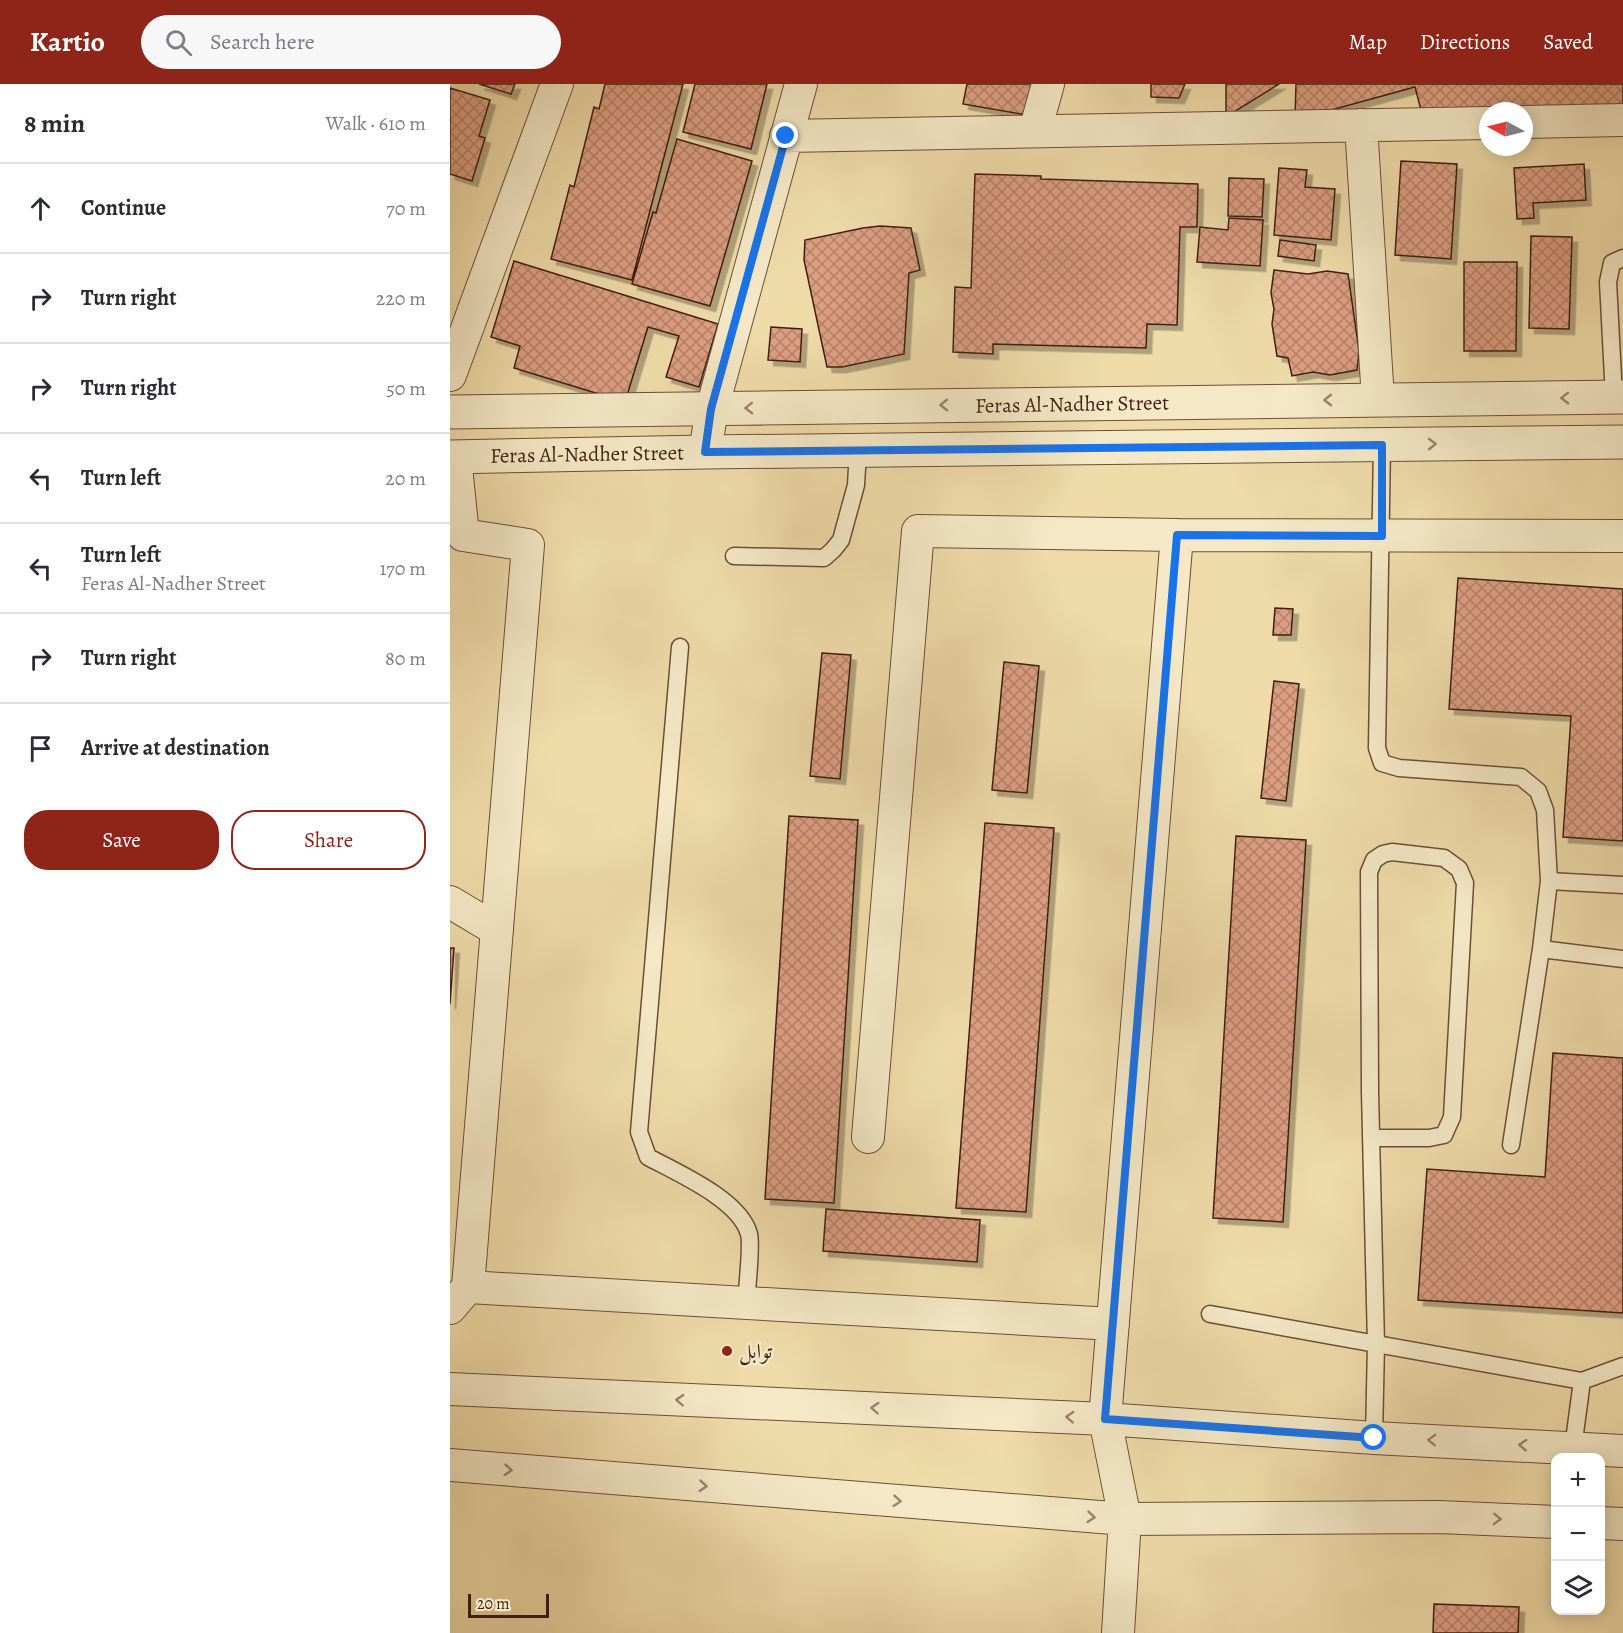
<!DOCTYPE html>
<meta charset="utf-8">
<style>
body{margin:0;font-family:Alegreya,Amiri,serif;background:#f7f7f7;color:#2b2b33}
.controls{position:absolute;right:18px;bottom:18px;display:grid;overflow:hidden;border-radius:12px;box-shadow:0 3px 15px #0003}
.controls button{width:54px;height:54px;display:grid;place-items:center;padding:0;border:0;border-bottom:2px solid #e1e1e2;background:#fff;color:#2b2b33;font:30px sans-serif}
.compass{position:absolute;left:1029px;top:18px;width:54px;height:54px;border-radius:50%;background:#fff;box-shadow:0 3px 15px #0003;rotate:277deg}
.scale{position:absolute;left:18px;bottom:15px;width:81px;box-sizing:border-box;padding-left:6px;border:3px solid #411f13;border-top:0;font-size:16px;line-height:21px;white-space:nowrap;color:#411f13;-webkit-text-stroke:4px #f4e8c6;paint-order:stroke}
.stop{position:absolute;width:18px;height:18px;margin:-14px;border:4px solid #1a73e8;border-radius:50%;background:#fff}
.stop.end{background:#1a73e8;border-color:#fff;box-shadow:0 2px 6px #0008}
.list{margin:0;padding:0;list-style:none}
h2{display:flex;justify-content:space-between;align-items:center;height:78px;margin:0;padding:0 24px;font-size:26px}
h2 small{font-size:20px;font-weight:400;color:#7c7c81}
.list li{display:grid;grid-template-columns:39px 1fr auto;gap:18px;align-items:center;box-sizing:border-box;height:90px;padding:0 24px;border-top:2px solid #e1e1e2}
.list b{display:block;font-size:22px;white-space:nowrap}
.list p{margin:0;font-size:20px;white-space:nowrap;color:#7c7c81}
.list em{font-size:20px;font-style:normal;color:#7c7c81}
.actions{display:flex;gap:12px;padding:18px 24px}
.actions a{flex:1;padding:14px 0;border:2px solid #8f2418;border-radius:24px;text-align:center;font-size:21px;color:#8f2418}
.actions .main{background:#8f2418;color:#fff}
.icon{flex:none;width:33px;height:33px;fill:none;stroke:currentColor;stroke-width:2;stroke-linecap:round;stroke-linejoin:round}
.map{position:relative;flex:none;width:1173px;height:1549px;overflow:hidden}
header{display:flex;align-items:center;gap:36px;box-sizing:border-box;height:84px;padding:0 30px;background:#8f2418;color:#fff}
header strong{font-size:28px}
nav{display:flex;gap:33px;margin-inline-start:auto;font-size:21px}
.search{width:420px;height:54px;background:#f7f7f7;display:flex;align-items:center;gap:15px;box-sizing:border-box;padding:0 21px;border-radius:33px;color:#7c7c81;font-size:22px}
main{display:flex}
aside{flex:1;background:#fff}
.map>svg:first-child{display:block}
.building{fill:url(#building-cross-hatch);stroke:#411f13;stroke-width:1.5;filter:url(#shadow)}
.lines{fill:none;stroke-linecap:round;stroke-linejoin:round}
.service-casing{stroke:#6c4e38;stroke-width:19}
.minor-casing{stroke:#6c4e38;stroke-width:34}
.tertiary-casing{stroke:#6c4e38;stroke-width:35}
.service{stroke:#f4e8c6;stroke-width:16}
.minor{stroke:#f4e8c6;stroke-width:32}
.tertiary{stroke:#f4e8c6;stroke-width:33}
.oneway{stroke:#9a846c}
.route{stroke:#1a73e8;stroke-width:8}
.poi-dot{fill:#8f2418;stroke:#f4e8c6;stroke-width:2}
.labels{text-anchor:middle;stroke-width:5;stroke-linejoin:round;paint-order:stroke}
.street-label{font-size:21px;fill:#411f13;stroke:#f4e8c6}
.poi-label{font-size:21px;fill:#411f13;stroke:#f4e8c6;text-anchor:start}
</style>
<header>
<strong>Kartio</strong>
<div class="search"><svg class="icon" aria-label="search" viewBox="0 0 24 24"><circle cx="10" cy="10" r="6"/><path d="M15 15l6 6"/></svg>Search here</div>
<nav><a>Map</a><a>Directions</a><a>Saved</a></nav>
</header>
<main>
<aside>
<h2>8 min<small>Walk · 610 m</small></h2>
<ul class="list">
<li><svg class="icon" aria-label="ahead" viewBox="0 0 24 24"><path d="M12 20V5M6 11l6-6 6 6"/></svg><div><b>Continue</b></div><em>70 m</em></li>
<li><svg class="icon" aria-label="right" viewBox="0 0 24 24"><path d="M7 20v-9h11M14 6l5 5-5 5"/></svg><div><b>Turn right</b></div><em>220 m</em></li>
<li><svg class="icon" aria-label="right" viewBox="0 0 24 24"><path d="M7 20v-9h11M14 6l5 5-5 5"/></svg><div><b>Turn right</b></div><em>50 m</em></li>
<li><svg class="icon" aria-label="left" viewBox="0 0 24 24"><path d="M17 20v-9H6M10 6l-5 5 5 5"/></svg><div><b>Turn left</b></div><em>20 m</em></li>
<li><svg class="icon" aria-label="left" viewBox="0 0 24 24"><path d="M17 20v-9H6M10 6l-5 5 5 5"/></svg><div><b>Turn left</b><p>Feras Al-Nadher Street</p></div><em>170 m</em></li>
<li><svg class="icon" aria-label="right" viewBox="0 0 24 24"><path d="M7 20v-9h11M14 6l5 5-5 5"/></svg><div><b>Turn right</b></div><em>80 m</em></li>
<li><svg class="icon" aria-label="arrive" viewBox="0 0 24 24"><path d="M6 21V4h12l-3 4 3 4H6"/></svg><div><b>Arrive at destination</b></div></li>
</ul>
<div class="actions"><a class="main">Save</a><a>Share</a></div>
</aside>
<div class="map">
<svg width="1173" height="1549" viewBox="0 0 1173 1549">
<defs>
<pattern id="building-cross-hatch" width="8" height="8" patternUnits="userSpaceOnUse" patternTransform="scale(1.5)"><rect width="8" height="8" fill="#dc9e81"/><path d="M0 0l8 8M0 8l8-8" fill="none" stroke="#b48068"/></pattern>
<filter id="shadow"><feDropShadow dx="5.5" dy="5.5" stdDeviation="0" flood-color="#0004"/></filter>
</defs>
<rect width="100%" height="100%" fill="#eedba8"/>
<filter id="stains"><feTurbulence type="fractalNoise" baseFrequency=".00333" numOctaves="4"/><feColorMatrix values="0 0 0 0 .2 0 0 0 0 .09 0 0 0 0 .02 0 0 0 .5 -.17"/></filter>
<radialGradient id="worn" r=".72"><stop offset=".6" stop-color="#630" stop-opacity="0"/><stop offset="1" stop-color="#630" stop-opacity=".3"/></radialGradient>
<path class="building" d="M29,0H65L61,10Z
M155,0H233L182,196L101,175L120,101L124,103L144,23L149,25Z
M245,0H317L301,65L233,48Z
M517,0H588L582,32L513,20Z
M701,0H735L729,14L701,13Z
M776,0H829L776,33Z
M846,0H1173V21L1074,27L972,30L965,3L845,36Z
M0,4L40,16L29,52L35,54L22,97L0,90Z
M227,55L302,77L260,222L182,200L203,128L206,129Z
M951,77L1007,80L1001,175L945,171Z
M1134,80L1136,116L1083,119L1084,134L1067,135L1064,84Z
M829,84L857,86L855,103L885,105L881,156L824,151Z
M525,90L591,92V95L748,100L747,143H730L727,241L697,240L696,264L543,260V270L503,268L505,203L521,204Z
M779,94L814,95L812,133L778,132Z
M779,134L813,136L810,182L747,178L750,143L778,146Z
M430,142L461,144L470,186L459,189L454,270L392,283H377L354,176L355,156L413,144Z
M1081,152L1122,153L1119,245L1079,244Z
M830,156L866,161L864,177L828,172Z
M64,177L268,240L249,303L216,293L229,252L198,243L175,318L64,284L70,262L41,253Z
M1014,178H1067L1066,267H1014Z
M824,186L858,190L877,187L898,190L909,267L907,286L880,291L863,288L842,292L838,274L827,272L822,240L824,225L821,209Z
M321,243L352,245L350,278L318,276Z
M1008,494L1173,505V757L1113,753L1121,632L999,625Z
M825,524L843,525L841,551H823Z
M372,569L401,571L390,695L360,692Z
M554,578L589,582L577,709L542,706Z
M824,597L849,600L836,717L811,714Z
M339,732L408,736L384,1119L315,1115Z
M535,739L604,744L576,1128L506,1124Z
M786,752L856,756L833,1138L763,1134Z
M0,864H4L0,920Z
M1103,969L1173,974V1229L968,1216L977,1085L1095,1093Z
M376,1125L530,1136L527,1178L373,1167Z
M984,1520L1069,1523L1068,1549H983Z"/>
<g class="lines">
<g class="service-casing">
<path id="service" d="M1164,313L1158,198L1162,179L1173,174
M932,361L927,664L932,679L949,684L1071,693L1088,707L1095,726L1099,797L1091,865L1061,1061
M284,472L374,474L383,466L391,456L406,401L408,367
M230,563L189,1048L198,1073C228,1089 290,1116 299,1150C302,1161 297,1204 296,1219
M1099,797L1173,801
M1091,865L1173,875
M921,1054H979L994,1051L1002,1033L1015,799L1009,785L994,774L942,768L933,770L924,776L919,788L920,1008L926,1260L924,1354
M760,1230L1132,1297
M1123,1364L1132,1297L1173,1282"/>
</g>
<g class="minor-casing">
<path id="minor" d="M1074,38L1173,36
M911,41L928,316
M585,47L598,0
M336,52L1038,39
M0,291L107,0
M255,368L262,325L351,0
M5,373L13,451L78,461L18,1203L663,1240
M0,818L47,846
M418,1053L468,447L727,451L1173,452
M0,1224L18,1203
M0,1305L655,1335L924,1354L1173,1367
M0,1381L675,1435L989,1433L1106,1438
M1150,1439L1173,1440
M668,1549L675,1435L655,1335L727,451"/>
</g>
<g class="tertiary-casing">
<path id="tertiary" d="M0,328L1173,313
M0,373L255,368L1173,358"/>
</g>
<use href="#service" class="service"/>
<use href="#minor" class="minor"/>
<use href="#tertiary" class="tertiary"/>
</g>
<defs><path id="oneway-chevron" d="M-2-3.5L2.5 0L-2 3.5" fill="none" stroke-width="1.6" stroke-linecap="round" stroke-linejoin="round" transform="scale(1.5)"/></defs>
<g class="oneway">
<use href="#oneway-chevron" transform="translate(1115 314) rotate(179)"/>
<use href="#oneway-chevron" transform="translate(878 316) rotate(179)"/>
<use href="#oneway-chevron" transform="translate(494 321) rotate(179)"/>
<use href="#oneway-chevron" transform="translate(299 324) rotate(179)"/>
<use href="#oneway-chevron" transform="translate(982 360) rotate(-1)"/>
<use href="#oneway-chevron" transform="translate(230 1316) rotate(-177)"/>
<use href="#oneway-chevron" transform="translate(425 1324) rotate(-177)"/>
<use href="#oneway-chevron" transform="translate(620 1333) rotate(-177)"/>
<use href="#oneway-chevron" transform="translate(982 1356) rotate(-178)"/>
<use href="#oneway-chevron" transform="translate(1073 1361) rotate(-177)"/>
<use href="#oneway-chevron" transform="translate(58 1386) rotate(5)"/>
<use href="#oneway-chevron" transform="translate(253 1402) rotate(5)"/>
<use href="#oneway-chevron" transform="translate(447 1417) rotate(5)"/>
<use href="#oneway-chevron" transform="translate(641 1433) rotate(5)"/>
<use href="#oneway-chevron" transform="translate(1047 1435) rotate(2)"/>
</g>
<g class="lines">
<path class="route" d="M336,52L261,325L255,368L932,361V452L727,451L655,1335L924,1354"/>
</g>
<circle class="poi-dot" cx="277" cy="1267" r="6"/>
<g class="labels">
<g class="street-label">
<text transform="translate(622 320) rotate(-1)" y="7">Feras Al-Nadher Street</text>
<text transform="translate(137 370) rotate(-1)" y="7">Feras Al-Nadher Street</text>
</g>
<g class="poi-label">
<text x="289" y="1274">توابل</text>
</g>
</g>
<rect width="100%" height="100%" filter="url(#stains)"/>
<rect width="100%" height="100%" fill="url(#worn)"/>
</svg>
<div class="controls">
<button>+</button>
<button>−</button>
<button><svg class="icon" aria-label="layers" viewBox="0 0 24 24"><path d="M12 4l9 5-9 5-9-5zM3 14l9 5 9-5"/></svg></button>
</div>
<svg class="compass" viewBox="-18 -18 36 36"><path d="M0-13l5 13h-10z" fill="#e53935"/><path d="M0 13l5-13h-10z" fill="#7c7c81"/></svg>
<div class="scale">20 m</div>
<div class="stop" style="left:924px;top:1354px"></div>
<div class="stop end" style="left:336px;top:52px"></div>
</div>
</main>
